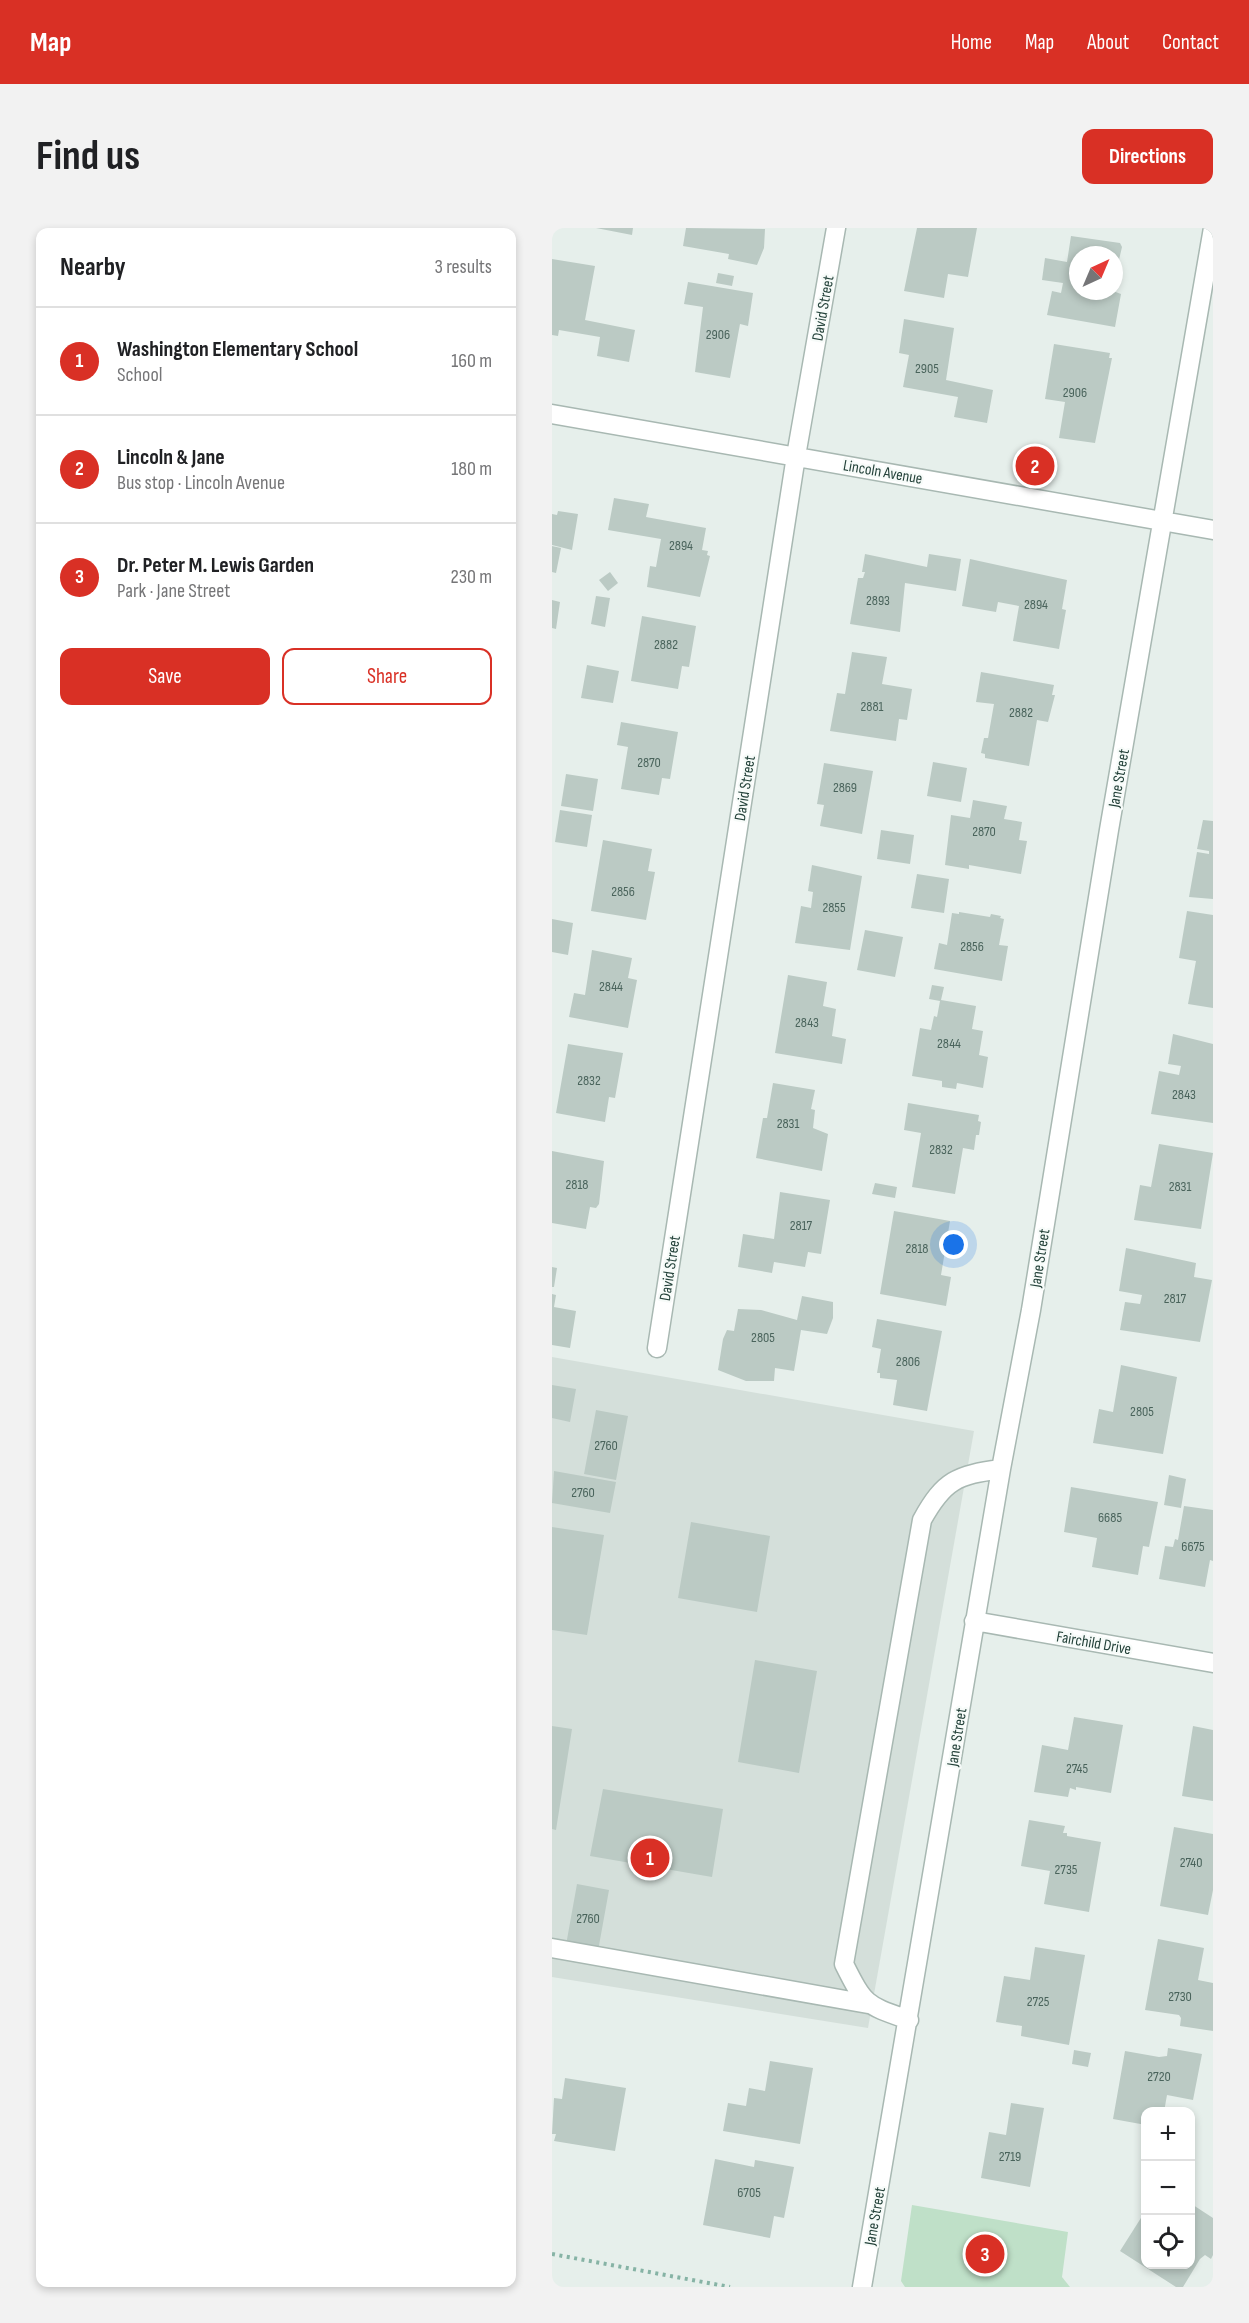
<!DOCTYPE html>
<meta charset="utf-8">
<style>
body{margin:0;font-family:"Sofia Sans Condensed",sans-serif;background:#f2f2f2;color:#202124}
.controls{position:absolute;right:18px;bottom:18px;display:grid;overflow:hidden;border-radius:12px;box-shadow:0 3px 9px #0003}
.controls button{width:54px;height:54px;display:grid;place-items:center;padding:0;border:0;border-bottom:2px solid #e0e0e0;background:#fff;color:#202124;font:30px sans-serif}
.compass{position:absolute;left:517px;top:18px;width:54px;height:54px;border-radius:50%;background:#fff;box-shadow:0 3px 9px #0003;rotate:44deg}
.you{position:absolute;left:402px;top:1017px;width:21px;height:21px;margin:-15px;border:4px solid #fff;border-radius:50%;background:#1a73e8;box-shadow:0 0 0 9px #1a73e833}
.badge{display:grid;place-items:center;width:39px;height:39px;border-radius:50%;background:#d93025;color:#fff;font-size:20px;font-weight:700}
.pin{position:absolute;translate:-50% -50%;border:3px solid #fff;box-shadow:0 2px 6px #0006}
.list{margin:0;padding:0;list-style:none}
h2{display:flex;justify-content:space-between;align-items:center;height:78px;margin:0;padding:0 24px;font-size:26px}
h2 small{font-size:20px;font-weight:400;color:#757577}
.list li{display:grid;grid-template-columns:39px 1fr auto;gap:18px;align-items:center;box-sizing:border-box;height:108px;padding:0 24px;border-top:2px solid #e0e0e0}
.list b{display:block;font-size:22px;white-space:nowrap}
.list p{margin:0;font-size:20px;white-space:nowrap;color:#757577}
.list em{font-size:20px;font-style:normal;color:#757577}
.actions{display:flex;gap:12px;padding:18px 24px}
.actions a{flex:1;padding:14px 0;border:2px solid #d93025;border-radius:12px;text-align:center;font-size:21px;color:#d93025}
.actions .main{background:#d93025;color:#fff}
.icon{flex:none;width:33px;height:33px;fill:none;stroke:currentColor;stroke-width:2;stroke-linecap:round;stroke-linejoin:round}
.map{position:relative;flex:none;width:661px;height:2059px;overflow:hidden;border-radius:12px}
header{display:flex;align-items:center;gap:36px;box-sizing:border-box;height:84px;padding:0 30px;background:#d93025;color:#fff}
header strong{font-size:28px}
nav{display:flex;gap:33px;margin-inline-start:auto;font-size:21px}
.intro{display:flex;align-items:center;justify-content:space-between;box-sizing:border-box;height:144px;padding:0 36px}
h1{margin:0;font-size:42px}
.button{padding:15px 27px;border-radius:12px;background:#d93025;color:#fff;font-size:21px;font-weight:700}
main{display:flex;gap:36px;padding:0 36px}
aside{flex:1;background:#fff;border-radius:12px;box-shadow:0 3px 9px #0003}
.map>svg:first-child{display:block}
.built{fill:#d4dfda}
.green{fill:#bfe0c8}
.building{fill:#bbcac4}
.lines{fill:none;stroke-linecap:round;stroke-linejoin:round}
.minor-casing{stroke:#a8b8b2;stroke-width:21}
.path{stroke:#86b3a5;stroke-width:4;stroke-dasharray:3 4.5;stroke-linecap:butt}
.minor{stroke:#fff;stroke-width:18}
.labels{text-anchor:middle;stroke-width:4.5;stroke-linejoin:round;paint-order:stroke}
.number-label{font-size:14px;fill:#4a645c}
.street-label{font-size:16px;fill:#24423a;stroke:#f7fbf9}
</style>
<header>
<strong>Map</strong>
<nav><a>Home</a><a>Map</a><a>About</a><a>Contact</a></nav>
</header>
<div class="intro"><h1>Find us</h1><a class="button">Directions</a></div>
<main>
<aside>
<h2>Nearby<small>3 results</small></h2>
<ul class="list">
<li><span class="badge">1</span><div><b>Washington Elementary School</b><p>School</p></div><em>160 m</em></li>
<li><span class="badge">2</span><div><b>Lincoln &amp; Jane</b><p>Bus stop · Lincoln Avenue</p></div><em>180 m</em></li>
<li><span class="badge">3</span><div><b>Dr. Peter M. Lewis Garden</b><p>Park · Jane Street</p></div><em>230 m</em></li>
</ul>
<div class="actions"><a class="main">Save</a><a>Share</a></div>
</aside>
<div class="map">
<svg width="661" height="2059" viewBox="0 0 661 2059">
<rect width="100%" height="100%" fill="#e6efeb"/>
<path class="built" d="M0,1129L422,1203L316,1800L0,1749Z"/>
<path class="green" d="M360,1977L516,2004L510,2049L518,2059H353L349,2053Z"/>
<path class="building" d="M44,0H81L80,7Z
M134,0L213,1L212,20L205,37L176,31L177,26L131,18Z
M365,0H425L416,49L396,46L392,70L352,63Z
M519,8L568,15L570,19L563,49L562,27H526V63H561L569,66L563,99L495,87L500,63L509,65L511,55L490,52L493,30L515,34Z
M0,31L43,38L33,92L83,102L77,134L45,128L48,109L7,102L6,108L0,107Z
M166,45L182,48L180,58L164,55Z
M136,54L201,65L196,98L188,96L178,150L143,144L151,79L132,76Z
M352,91L402,100L394,152L441,162L435,195L402,189L406,169L351,159L357,127L347,125Z
M502,116L558,125L557,130H560L543,215L507,210L513,174L493,171Z
M62,270L97,276L94,289L154,300L150,322L156,323L155,327L158,328L148,369L95,359L98,338L104,339L109,311L56,302Z
M6,283L26,286L20,322L0,317V286L5,287Z
M0,318L9,320L4,345L0,344Z
M313,326L375,339L377,326L409,331L404,363L353,355L348,404L298,396L306,350H311L313,344H310Z
M418,331L515,352L510,381L514,382L507,421L461,413L467,378L446,374L444,384L410,378Z
M58,344L66,355L56,363L47,352Z
M44,368L58,370L53,399L39,396Z
M0,372L8,374L4,401L0,400Z
M90,388L144,398L137,439L130,438L126,461L79,453Z
M300,424L335,429L330,456L360,461L355,492L347,491L344,513L278,503L285,465L293,466Z
M35,437L67,443L61,475L29,470Z
M429,444L502,457L500,467H503L496,494L485,492L477,538L433,530V526L429,525L432,510H436L442,476L424,474Z
M69,494L126,504L118,551L110,550L107,567L69,561L76,519L65,517Z
M381,534L415,540L409,574L375,568Z
M272,535L321,543L310,606L268,598L272,577L265,576Z
M14,546L46,551L41,583L9,578Z
M421,572L455,578L452,591L470,594L467,612L475,613L469,646L417,637V641L393,637L399,587L418,590Z
M8,582L40,587L35,619L3,614Z
M651,592L661,593V671L637,669L645,624L657,626V623L645,621Z
M329,602L362,607L358,636L325,631Z
M51,612L100,621L96,643L103,644L94,692L39,683Z
M260,637L310,648L298,722L243,715L249,678L259,680L261,664L256,663Z
M365,646L397,651L392,685L359,680Z
M635,683L661,687V780L636,776L644,733L627,730Z
M407,684L438,689L439,686L449,688L448,690L452,691L447,717L456,718L450,753L382,741L387,715L395,717L400,685L407,686Z
M0,691L21,695L16,727L0,724Z
M313,702L351,709L343,749L305,742Z
M40,722L80,730L76,750L85,752L76,800L17,789L22,765L33,767Z
M236,747L275,754L271,778L284,781L280,808L294,811L290,836L223,825Z
M380,757L392,759L389,772L424,778L420,801L431,803L427,827L436,829L431,860L405,855L404,861L390,859V853L360,848L368,800L379,802L382,788L385,789L388,773L377,771Z
M621,806L661,816V895L599,886L607,843L627,847L629,838L616,836Z
M16,816L71,825L63,870L57,869L53,894L4,885Z
M221,855L263,862L259,881L263,882L261,900L276,906L270,943L204,930L211,890H215Z
M356,875L427,887L426,893L429,894L427,907H424L422,922L411,920L403,966L360,959L369,905L352,902Z
M607,916L661,925L649,1001L582,992L588,957L599,959Z
M0,923L52,933L47,976L44,980L38,979L34,1001L0,995Z
M323,955L345,959L343,970L320,966Z
M228,964L278,972L269,1026L256,1024L253,1039L222,1034L220,1045L186,1039L191,1006L222,1011Z
M342,983L398,993L389,1047L399,1049L394,1078L328,1066Z
M574,1020L644,1035L642,1049L660,1052L648,1114L568,1102L573,1074L588,1076L590,1067L567,1063Z
M0,1039L5,1040L2,1059H0Z
M0,1066L4,1067L2,1079L24,1083L18,1120L0,1117Z
M250,1068L281,1074V1090L275,1106L249,1102L242,1143L223,1140L222,1153H194L166,1142L171,1111L175,1102L182,1103L186,1081L209,1082L245,1092Z
M325,1091L390,1103L375,1183L341,1177L345,1152L328,1150V1145H325L329,1121L320,1119Z
M569,1137L625,1149L611,1226L541,1215L547,1181L561,1184Z
M0,1157L24,1161L18,1194L0,1190Z
M44,1182L76,1188L64,1252L32,1246Z
M2,1243L64,1254L58,1285L0,1275Z
M617,1247L634,1251L629,1280L612,1277Z
M519,1259L606,1274L597,1319L591,1318L586,1347L540,1339L545,1310L512,1304Z
M632,1278L661,1282V1333L658,1332L653,1359L607,1351L613,1318L621,1319L623,1311L626,1312Z
M139,1294L218,1308L205,1384L126,1370Z
M0,1299L52,1307L35,1407L0,1402Z
M203,1432L265,1443L247,1545L186,1534Z
M522,1489L571,1497L559,1565L524,1559V1562L518,1560L516,1569L482,1564L490,1517L516,1522Z
M0,1498L20,1501L4,1602L0,1601Z
M641,1498L661,1502V1573L630,1568Z
M51,1561L171,1581L160,1649L38,1628Z
M477,1592L513,1598L511,1605H515V1608L549,1614L537,1684L492,1676L498,1643L469,1638Z
M622,1599L661,1606V1662L656,1687L608,1678Z
M25,1656L57,1662L46,1723L14,1717Z
M606,1711L652,1720L646,1752L661,1755V1803L628,1798L629,1790L627,1787L593,1782Z
M483,1719L533,1727L517,1817L469,1808L470,1798L444,1794L452,1748L478,1752Z
M616,1820L650,1826L641,1872L615,1867L612,1884H594V1897L561,1891L573,1823L607,1829L615,1828Z
M522,1822L539,1825L536,1839L520,1836Z
M218,1833L261,1840L248,1916L171,1903L176,1875L194,1878L197,1860L213,1863Z
M13,1850L74,1860L63,1923L2,1913L4,1906H0L2,1870L10,1871Z
M459,1875L492,1880L478,1959L429,1950L437,1904L454,1907Z
M163,1931L202,1939L203,1932L242,1939L232,1990L222,1988L218,2010L151,1997Z
M638,1975L661,1990V2027L659,2031L653,2027L648,2031L631,2059H624L568,2023L594,1982V2036H638Z"/>
<g class="lines">
<g class="minor-casing">
<path id="minor" d="M0,186L661,302
M105,1120L244,228L284,0
M422,1393L661,1435
M0,1720L316,1776
M357,1792C314,1777 313,1778 292,1736L370,1292C392,1252 405,1247 449,1241
M310,2059L449,1241L479,1082L557,602L661,0"/>
</g>
<path class="path" d="M0,2026L178,2059"/>
<use href="#minor" class="minor"/>
</g>
<g class="labels">
<g class="number-label">
<text x="166" y="111">2906</text>
<text x="375" y="145">2905</text>
<text x="523" y="169">2906</text>
<text x="129" y="322">2894</text>
<text x="326" y="377">2893</text>
<text x="484" y="381">2894</text>
<text x="114" y="421">2882</text>
<text x="320" y="483">2881</text>
<text x="469" y="489">2882</text>
<text x="97" y="539">2870</text>
<text x="293" y="564">2869</text>
<text x="432" y="608">2870</text>
<text x="71" y="668">2856</text>
<text x="282" y="684">2855</text>
<text x="420" y="723">2856</text>
<text x="59" y="763">2844</text>
<text x="255" y="799">2843</text>
<text x="397" y="820">2844</text>
<text x="37" y="857">2832</text>
<text x="632" y="871">2843</text>
<text x="236" y="900">2831</text>
<text x="389" y="926">2832</text>
<text x="25" y="961">2818</text>
<text x="628" y="963">2831</text>
<text x="249" y="1002">2817</text>
<text x="365" y="1025">2818</text>
<text x="623" y="1075">2817</text>
<text x="211" y="1114">2805</text>
<text x="356" y="1138">2806</text>
<text x="590" y="1188">2805</text>
<text x="54" y="1222">2760</text>
<text x="31" y="1269">2760</text>
<text x="558" y="1294">6685</text>
<text x="641" y="1323">6675</text>
<text x="525" y="1545">2745</text>
<text x="639" y="1639">2740</text>
<text x="514" y="1646">2735</text>
<text x="36" y="1695">2760</text>
<text x="628" y="1773">2730</text>
<text x="486" y="1778">2725</text>
<text x="607" y="1853">2720</text>
<text x="458" y="1933">2719</text>
<text x="197" y="1969">6705</text>
</g>
<g class="street-label">
<text transform="translate(270 80) rotate(-80)" y="6">David Street</text>
<text transform="translate(331 243) rotate(10)" y="6">Lincoln Avenue</text>
<text transform="translate(566 550) rotate(-80)" y="6">Jane Street</text>
<text transform="translate(192 560) rotate(-81)" y="6">David Street</text>
<text transform="translate(487 1030) rotate(-81)" y="6">Jane Street</text>
<text transform="translate(117 1040) rotate(-81)" y="6">David Street</text>
<text transform="translate(542 1414) rotate(10)" y="6">Fairchild Drive</text>
<text transform="translate(404 1509) rotate(-81)" y="6">Jane Street</text>
<text transform="translate(322 1988) rotate(-80)" y="6">Jane Street</text>
</g>
</g>
</svg>
<div class="controls">
<button>+</button>
<button>−</button>
<button><svg class="icon" aria-label="locate" viewBox="0 0 24 24"><circle cx="12" cy="12" r="6"/><path d="M12 2v4M12 18v4M2 12h4M18 12h4"/></svg></button>
</div>
<svg class="compass" viewBox="-18 -18 36 36"><path d="M0-13l5 13h-10z" fill="#e53935"/><path d="M0 13l5-13h-10z" fill="#757577"/></svg>
<div class="you"></div>
<div class="pin badge" style="left:98px;top:1630px">1</div>
<div class="pin badge" style="left:483px;top:238px">2</div>
<div class="pin badge" style="left:433px;top:2026px">3</div>
</div>
</main>
